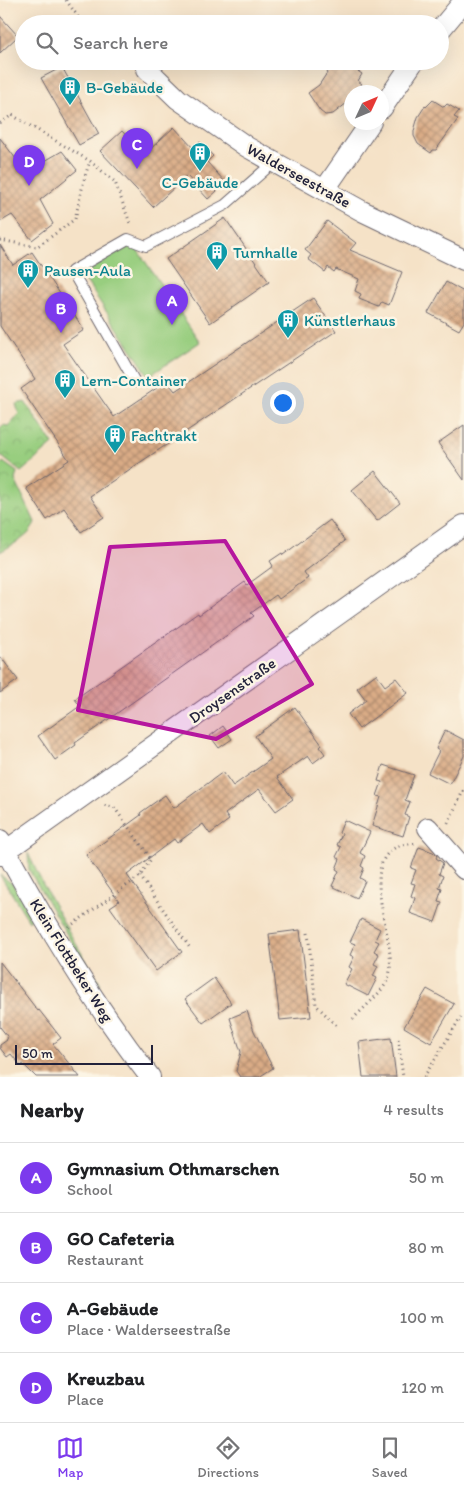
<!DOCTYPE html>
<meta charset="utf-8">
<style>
body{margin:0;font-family:Itim,sans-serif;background:#f6f6f6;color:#202124}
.compass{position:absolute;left:344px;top:85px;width:45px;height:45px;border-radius:50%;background:#fff;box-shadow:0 5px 20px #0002;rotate:46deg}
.scale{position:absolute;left:15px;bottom:12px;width:138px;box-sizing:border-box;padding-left:5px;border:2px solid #22223b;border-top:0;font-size:14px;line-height:18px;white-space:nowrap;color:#22223b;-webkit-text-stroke:4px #fcf5e5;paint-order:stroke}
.you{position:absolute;left:282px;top:402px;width:18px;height:18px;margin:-12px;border:4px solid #fff;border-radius:50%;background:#1a73e8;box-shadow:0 0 0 8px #1a73e833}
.badge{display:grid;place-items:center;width:32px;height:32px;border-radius:50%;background:#7c3aed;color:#fff;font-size:16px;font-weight:700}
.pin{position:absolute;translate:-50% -41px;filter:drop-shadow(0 1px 2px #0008)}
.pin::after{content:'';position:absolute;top:26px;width:18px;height:15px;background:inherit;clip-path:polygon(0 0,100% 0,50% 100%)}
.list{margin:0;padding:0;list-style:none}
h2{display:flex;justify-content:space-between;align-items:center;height:65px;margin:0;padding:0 20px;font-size:21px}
h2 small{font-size:16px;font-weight:400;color:#757577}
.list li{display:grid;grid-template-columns:32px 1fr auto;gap:15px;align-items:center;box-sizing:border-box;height:70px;padding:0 20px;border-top:1px solid #e0e0e0}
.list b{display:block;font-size:19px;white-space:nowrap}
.list p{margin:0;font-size:16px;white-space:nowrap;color:#757577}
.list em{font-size:16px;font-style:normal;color:#757577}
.icon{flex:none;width:28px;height:28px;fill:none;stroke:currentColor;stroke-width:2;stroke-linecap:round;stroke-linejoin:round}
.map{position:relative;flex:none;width:464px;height:1077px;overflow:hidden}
.search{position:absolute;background:#fff;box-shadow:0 5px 20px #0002;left:15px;right:15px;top:15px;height:55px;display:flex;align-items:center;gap:12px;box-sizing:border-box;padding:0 18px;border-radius:28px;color:#757577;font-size:19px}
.sheet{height:345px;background:#fff}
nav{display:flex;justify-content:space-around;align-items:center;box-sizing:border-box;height:70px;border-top:1px solid #e0e0e0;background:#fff;font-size:14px;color:#757577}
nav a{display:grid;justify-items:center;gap:2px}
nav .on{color:#7c3aed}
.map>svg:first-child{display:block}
.grass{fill:url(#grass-dots);stroke:#5d785d}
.park{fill:url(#park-crowns);stroke:#5d785d}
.garden{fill:#98ce7f;stroke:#5d785d}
.building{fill:url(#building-cross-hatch)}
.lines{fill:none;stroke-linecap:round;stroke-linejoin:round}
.lane-casing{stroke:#6c656c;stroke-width:12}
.street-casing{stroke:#6c656c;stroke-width:22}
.path{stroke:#6c656c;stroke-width:3;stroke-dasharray:1 4;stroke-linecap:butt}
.lane{stroke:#fff;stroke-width:10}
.street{stroke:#fff;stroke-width:20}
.marked{fill:#b5179e;fill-opacity:0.2;stroke:#b5179e;stroke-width:4;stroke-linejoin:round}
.labels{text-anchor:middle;stroke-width:5;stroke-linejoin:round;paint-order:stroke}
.culture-label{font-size:16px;fill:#0d838f;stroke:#fcf5e5;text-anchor:start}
.street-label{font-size:16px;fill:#22223b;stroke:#fcf5e5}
</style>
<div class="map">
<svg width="464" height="1077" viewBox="0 0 464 1077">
<defs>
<pattern id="grass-dots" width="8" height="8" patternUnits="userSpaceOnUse" patternTransform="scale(1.25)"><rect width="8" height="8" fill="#98ce7f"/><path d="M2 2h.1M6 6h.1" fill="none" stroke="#83b16f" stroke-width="1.8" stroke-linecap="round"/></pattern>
<pattern id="park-crowns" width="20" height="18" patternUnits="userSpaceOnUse" patternTransform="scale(1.25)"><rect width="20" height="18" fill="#98ce7f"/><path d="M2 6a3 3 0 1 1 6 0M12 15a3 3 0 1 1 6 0" fill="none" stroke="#83b16f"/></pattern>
<pattern id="building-cross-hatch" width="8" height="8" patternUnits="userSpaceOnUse" patternTransform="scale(1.25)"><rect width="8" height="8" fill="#daac86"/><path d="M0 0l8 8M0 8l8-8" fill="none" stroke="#b08c6f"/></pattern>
</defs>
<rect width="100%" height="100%" fill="#fcf5e5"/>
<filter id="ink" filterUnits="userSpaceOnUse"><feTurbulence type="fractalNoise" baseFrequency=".02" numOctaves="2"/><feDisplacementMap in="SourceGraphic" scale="10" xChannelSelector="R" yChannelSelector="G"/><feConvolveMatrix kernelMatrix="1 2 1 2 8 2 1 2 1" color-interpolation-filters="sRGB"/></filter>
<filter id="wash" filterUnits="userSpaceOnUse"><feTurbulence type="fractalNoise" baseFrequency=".0096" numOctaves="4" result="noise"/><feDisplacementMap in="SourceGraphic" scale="20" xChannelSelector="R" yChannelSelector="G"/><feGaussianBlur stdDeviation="1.12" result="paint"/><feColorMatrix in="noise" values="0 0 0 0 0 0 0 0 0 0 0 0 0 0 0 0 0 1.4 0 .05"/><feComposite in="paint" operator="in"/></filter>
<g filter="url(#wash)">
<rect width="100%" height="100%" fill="#f5e2c7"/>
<path class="grass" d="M28,853C49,899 74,942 101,984H96L29,870Z
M0,875L13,884L32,917L29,921Z"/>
<path class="park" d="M25,402L53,444L21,472L0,455V428L3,425L8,426L19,414L16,404Z
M3,462L17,472L15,480L35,522C31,537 13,544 0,552V465Z"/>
<path class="garden" d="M132,242L200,342L149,376L82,275Z"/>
<g id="blocks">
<path class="building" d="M0,16L18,36L0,53Z
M343,61L362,74L358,81L362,84L356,92H352V99L333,114L325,115L320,111L308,93L319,85L333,64L339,68Z
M62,67L99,134L79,145L41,78Z
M433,100L444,107L447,104L459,111L454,117L458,119L436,150H433L431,153L418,144L414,136V131L418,117L425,106L426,107Z
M174,127L193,148L200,142L213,156L207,162L226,183L208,199L187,176L153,207L100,151L122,131L144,155Z
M0,138L26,172L62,151L77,170L40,200L53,224L32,240L12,215L0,222Z
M225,218L269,282L210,323L166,259Z
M327,221L356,243L350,250L402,272L389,305L382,302L379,307L359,299L361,294L355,291L359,279L336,269L334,272L328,267L325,272L308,259L311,255L305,250Z
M0,245L13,265L32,252L73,313L84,330L63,344L114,417L167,381L175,391L313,298L336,331L90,496L104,517L81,532L64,508L47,520L26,488L69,460L21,389L35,379L0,326Z
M446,282L464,292V322L459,330L428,313Z
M464,425V480L438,443Z
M375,471L400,503L377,521L352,490Z
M330,520L345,541L304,572L308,578L279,599L276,595L251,613L254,616L75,743L76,745L55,760L38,736L80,706L75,699L198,613L199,615L245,582L247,585L273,566L270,561L282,553L283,555Z
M0,656L18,680L0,693Z
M376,674L385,686L396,678L408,693L359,729L348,714L366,700L357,688Z
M295,707L322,745L320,747L325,754L313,763L308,756L277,777L293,799L276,811L259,789L225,814L229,820L210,834L203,824L177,843L174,839L127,875L182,952L156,971L110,907L119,901L86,855L141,815L140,813L165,795L174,808L223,772L233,786L271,759L255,736Z
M223,726L232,739L219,748L210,736Z
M445,730L464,740V756L450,784L428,773L439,751L436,749Z
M383,765L414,775L405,800L410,802L405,815L409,817L403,836L372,826L381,797L377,796L382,782L378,781Z
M344,820L370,832L360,853L365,856L361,866L364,868L360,878L365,881L357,898L332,886L339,871L336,869L340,859L336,857L341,847L337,845L342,834L339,833Z
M419,847L433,852L437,856L436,858L443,863L439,874L443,876L439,888L442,889L438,901L442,902L435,922L410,913L415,898L411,896L415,884L411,883L416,870L411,868Z
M361,919L380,929L375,940L379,942L374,951L379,954L374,964L378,966L373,976L377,978L368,996L344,984L352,969L349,967L354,957L350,955L355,944L350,942Z
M300,930L311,1017L280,1020L269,934Z
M0,962L38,1011L39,1010L61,1038L53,1044L80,1077H36L23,1064L21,1066L11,1054L7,1057L0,1048V1045L7,1040L6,1038L7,1036L0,1027Z
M214,978L231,1003L203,1023L185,999Z
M427,989L454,1004L431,1043L404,1027Z
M247,1011L254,1031L273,1068L259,1077H240L236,1071L241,1052L230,1018Z
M391,1038L396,1077H363L359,1042Z"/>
</g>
</g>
<g filter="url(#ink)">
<use href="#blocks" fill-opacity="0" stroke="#6c656c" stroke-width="1"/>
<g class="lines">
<g class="lane-casing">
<path id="lane" d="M135,382L72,271L128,239L146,246L225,205L274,162"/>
</g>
<g class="street-casing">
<path id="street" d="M440,30L464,1
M147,69L178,99L247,147L362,211L464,260
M382,108L414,61
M325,189L371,122
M428,828L464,869
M0,840C44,922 93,1003 150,1077
M0,855L464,525"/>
</g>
<path class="path" d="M66,0L83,24
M116,61L129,65
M0,123L12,115L90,161L115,182L131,226
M0,240L37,247L75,219L85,176L90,161
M448,823L464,789
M140,876L190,948
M69,927L140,876L151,859L114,807L102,805
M308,933L316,1005L339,1028
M353,1019C363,1008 383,992 388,979C401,944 354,864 399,846C404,844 411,844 417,843
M398,1039L403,1077
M424,1077L461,1017"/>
<use href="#lane" class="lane"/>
<use href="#street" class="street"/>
</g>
</g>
<path class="marked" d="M225,541L312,684L216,739L78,710L110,547Z"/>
<defs>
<g id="building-pin" transform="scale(1.125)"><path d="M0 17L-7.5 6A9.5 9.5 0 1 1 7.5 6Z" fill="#0f9aa8" stroke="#fcf5e5"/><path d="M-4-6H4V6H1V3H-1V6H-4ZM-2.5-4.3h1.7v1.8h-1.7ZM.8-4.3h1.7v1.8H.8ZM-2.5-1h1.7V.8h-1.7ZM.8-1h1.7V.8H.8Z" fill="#fff"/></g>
</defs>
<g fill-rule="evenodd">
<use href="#building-pin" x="70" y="87"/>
<use href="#building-pin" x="200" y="153"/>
<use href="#building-pin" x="217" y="252"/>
<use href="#building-pin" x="28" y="270"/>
<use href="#building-pin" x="288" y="320"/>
<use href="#building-pin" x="65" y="380"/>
<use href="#building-pin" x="115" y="435"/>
</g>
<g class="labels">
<g class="culture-label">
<text x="86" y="93">B-Gebäude</text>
<text x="200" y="188" text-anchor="middle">C-Gebäude</text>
<text x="233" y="258">Turnhalle</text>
<text x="44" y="276">Pausen-Aula</text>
<text x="304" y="326">Künstlerhaus</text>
<text x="81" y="386">Lern-Container</text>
<text x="131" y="441">Fachtrakt</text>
</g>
<g class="street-label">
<text transform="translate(299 175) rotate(29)" y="6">Walderseestraße</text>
<text transform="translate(232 690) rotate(-35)" y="6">Droysenstraße</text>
<text transform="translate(72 960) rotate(58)" y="6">Klein Flottbeker Weg</text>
</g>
</g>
</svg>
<svg class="compass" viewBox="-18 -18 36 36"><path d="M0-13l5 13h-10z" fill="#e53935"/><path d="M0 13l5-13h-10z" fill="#757577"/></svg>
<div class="scale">50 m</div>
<div class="you"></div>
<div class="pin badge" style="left:172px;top:325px">A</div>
<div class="pin badge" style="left:61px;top:333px">B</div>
<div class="pin badge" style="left:137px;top:169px">C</div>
<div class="pin badge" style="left:29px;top:186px">D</div>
<div class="search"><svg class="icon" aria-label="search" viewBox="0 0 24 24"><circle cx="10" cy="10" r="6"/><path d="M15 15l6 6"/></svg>Search here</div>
</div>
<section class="sheet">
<h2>Nearby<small>4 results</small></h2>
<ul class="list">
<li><span class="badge">A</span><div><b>Gymnasium Othmarschen</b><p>School</p></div><em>50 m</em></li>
<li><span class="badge">B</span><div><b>GO Cafeteria</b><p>Restaurant</p></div><em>80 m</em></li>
<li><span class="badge">C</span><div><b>A-Gebäude</b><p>Place · Walderseestraße</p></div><em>100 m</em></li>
<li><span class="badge">D</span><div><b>Kreuzbau</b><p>Place</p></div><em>120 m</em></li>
</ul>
</section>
<nav>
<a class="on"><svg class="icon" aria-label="map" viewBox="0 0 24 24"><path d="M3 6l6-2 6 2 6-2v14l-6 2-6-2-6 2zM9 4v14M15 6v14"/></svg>Map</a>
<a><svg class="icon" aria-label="directions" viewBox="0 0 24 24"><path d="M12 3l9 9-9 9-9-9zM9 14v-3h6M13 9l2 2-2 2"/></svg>Directions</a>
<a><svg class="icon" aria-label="saved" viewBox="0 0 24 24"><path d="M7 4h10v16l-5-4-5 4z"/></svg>Saved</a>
</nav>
